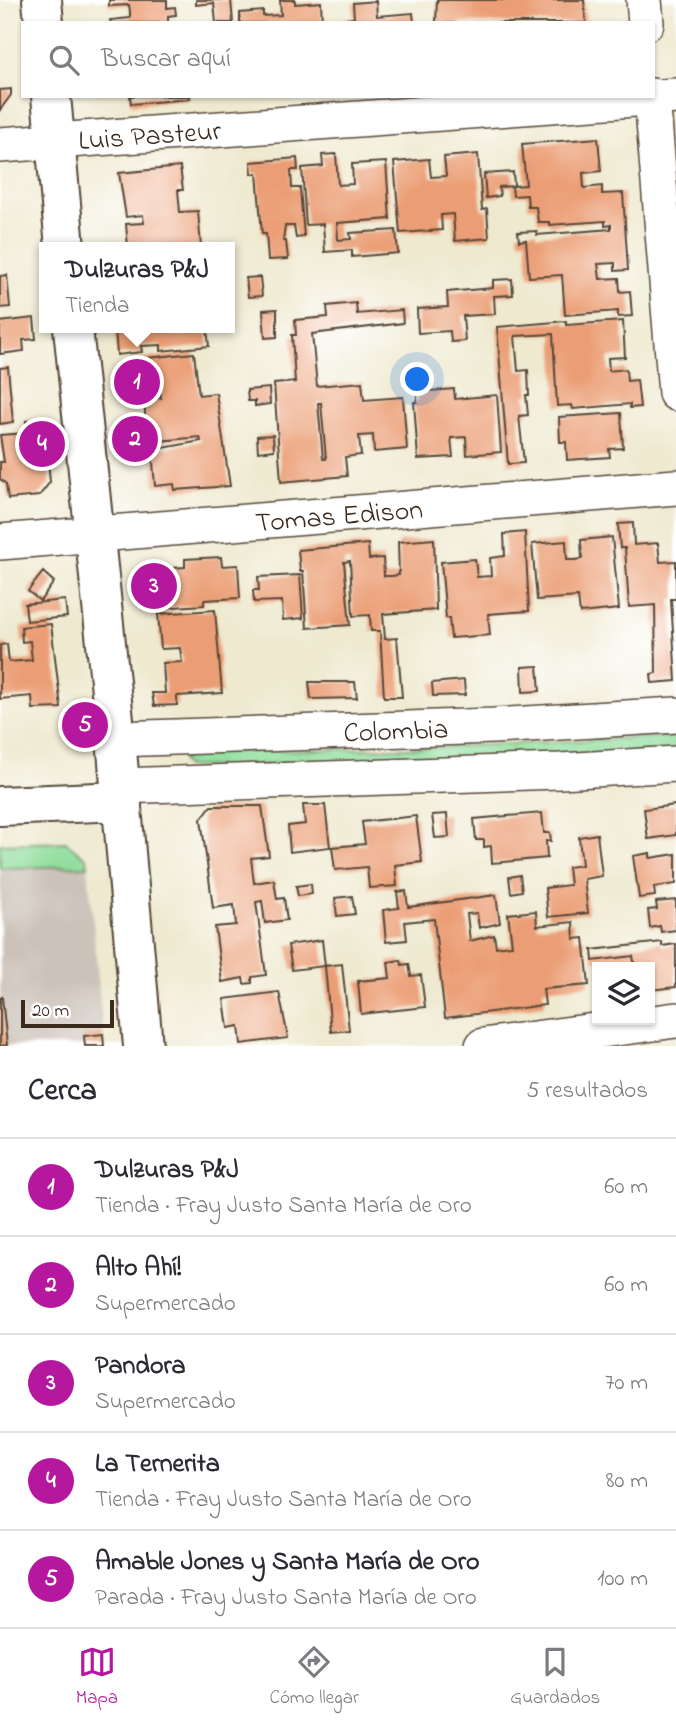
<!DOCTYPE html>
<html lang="es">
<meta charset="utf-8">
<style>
body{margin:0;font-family:"Indie Flower",sans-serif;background:#f7f7f7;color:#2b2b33}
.controls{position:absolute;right:21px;bottom:21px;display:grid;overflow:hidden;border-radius:0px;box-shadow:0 2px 5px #0004}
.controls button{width:63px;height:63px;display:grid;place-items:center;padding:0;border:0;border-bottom:2px solid #e1e1e2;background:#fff;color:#2b2b33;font:35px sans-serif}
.scale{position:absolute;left:21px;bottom:18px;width:93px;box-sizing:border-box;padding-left:7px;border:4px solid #3b2a1e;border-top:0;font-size:19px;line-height:24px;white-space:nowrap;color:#3b2a1e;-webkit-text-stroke:5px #fff;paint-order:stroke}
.you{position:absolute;left:418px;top:380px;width:24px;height:24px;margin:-18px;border:5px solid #fff;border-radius:50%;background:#1a73e8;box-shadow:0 0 0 10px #1a73e833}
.badge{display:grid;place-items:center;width:46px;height:46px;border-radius:50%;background:#b5179e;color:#fff;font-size:23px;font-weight:700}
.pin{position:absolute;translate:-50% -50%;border:4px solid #fff;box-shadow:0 2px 7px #0006}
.popup{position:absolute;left:39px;top:242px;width:196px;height:91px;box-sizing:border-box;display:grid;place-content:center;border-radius:0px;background:#fff;filter:drop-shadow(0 2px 5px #0005);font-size:23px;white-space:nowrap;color:#7c7c81}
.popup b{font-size:26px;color:#2b2b33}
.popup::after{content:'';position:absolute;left:50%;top:100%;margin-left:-14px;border:14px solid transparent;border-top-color:#fff}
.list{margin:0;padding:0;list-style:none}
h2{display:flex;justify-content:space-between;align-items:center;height:91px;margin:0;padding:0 28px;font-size:30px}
h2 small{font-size:23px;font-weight:400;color:#7c7c81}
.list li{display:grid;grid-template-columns:46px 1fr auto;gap:21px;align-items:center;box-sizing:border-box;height:98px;padding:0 28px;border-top:2px solid #e1e1e2}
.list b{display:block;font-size:26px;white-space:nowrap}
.list p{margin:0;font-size:23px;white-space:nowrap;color:#7c7c81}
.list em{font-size:23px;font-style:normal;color:#7c7c81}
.icon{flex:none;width:38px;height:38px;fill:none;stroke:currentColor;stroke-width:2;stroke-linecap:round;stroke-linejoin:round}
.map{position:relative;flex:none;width:676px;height:1046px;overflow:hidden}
.search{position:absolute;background:#fff;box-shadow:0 2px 5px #0004;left:21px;right:21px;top:21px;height:77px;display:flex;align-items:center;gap:18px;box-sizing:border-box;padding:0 24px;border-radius:0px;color:#7c7c81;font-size:26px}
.sheet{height:581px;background:#fff}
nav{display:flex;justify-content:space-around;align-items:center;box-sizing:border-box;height:98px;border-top:2px solid #e1e1e2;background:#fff;font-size:19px;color:#7c7c81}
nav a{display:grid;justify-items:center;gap:4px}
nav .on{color:#b5179e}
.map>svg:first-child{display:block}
.industrial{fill:#ccc2b9}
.green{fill:#8fdd9b;stroke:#65845c;stroke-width:2}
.building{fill:#eb9e74;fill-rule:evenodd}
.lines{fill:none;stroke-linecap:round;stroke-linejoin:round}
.minor-casing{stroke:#564739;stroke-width:38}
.tertiary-casing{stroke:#564739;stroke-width:42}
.secondary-casing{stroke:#564739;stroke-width:42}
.minor{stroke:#fff;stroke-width:35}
.tertiary{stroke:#fff;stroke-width:38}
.secondary{stroke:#fff;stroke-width:38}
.labels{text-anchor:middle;stroke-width:6;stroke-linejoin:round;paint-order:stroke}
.street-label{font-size:28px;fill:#3b2a1e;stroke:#fff}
</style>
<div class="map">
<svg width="676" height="1046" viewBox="0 0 676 1046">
<rect width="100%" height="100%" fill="#fff"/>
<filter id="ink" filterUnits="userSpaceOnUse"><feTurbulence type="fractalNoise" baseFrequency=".0143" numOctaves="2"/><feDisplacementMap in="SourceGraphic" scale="14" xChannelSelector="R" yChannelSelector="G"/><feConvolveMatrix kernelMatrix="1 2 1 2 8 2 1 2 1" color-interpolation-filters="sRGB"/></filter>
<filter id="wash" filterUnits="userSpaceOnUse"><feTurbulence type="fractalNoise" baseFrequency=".00686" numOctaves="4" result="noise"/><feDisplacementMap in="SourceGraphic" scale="28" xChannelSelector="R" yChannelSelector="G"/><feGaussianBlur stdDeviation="1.57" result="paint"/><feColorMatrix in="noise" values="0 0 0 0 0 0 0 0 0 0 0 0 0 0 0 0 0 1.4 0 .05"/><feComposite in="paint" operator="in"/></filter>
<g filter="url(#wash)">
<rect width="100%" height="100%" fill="#eee9cf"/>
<path class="industrial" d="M88,866L104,1046H0V868Z"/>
<path class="green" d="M676,736V752L186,767L182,761L185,755L191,752L448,747Z
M66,842L87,859L88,866L0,868V844Z"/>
<g id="blocks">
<path class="building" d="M109,0H167V8L175,7L176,15L168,16V23H111L110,20L130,18V11L129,5L109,6Z
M196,0H231L233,23H216L214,3L196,5Z
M280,0H295V4L321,2L322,23H240V13L263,11V16L281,15Z
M437,0H584L586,23H436Z
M376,1L377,16L413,13L414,23H334V20L354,18L353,3Z
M11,89V95L0,110V90Z
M130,96H190V99L131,104Z
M598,138L601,171L583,173L584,188L602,186V194L623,193L628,270L615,271V263L598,264L600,279L619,278L620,292L630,291L632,316L618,317V311L565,315L562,275L529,277L526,240L519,241L518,232L537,231V235L611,229V225L605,226V221L549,225V222H538L536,207H528L527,195L513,196L512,186L526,185L522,144Z
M336,154L338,185L353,184L352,164L386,162L390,219L337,223L338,240L351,239L350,233L396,230L398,253L352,257V250L325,252L323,224L306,225L302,168L323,166L322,155Z
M478,154L482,210L487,209L489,238L455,241L453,214L441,215L442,230L400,233L394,162L429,159L431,177L446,176L444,157Z
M297,158L298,170H291L292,188H300L304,237L296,238L294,226H285L283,241H286L288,259L268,260L266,234H262L257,173L252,174L251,162Z
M180,167L183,190H178L180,212L198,211L201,247H128L126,224L144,223L143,215L126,217L119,173Z
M513,172L514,186L499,187L500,196L486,198L484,174Z
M7,275L10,307L0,308V276Z
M260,277L262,296L248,297L246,278Z
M512,279L513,295L494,296L495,314L463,316L465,341L451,342L450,331L418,333L417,309L448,307L447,292L493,288V280Z
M356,303L357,314L402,310L403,323L312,334L317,386L362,382L364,400L403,397L407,449L374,452L373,435L359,436L361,455L345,457L347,476L281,482L274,384L295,382L292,335H296L295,320L328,317L327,306ZM318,403H321L326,459H323Z
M277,309V337L265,338L263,310Z
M34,318L36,339L23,340L24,351L0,354V322Z
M566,321V325L623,321L625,357L608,358L609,371L626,369L627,381L637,380L640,407L630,408V404L573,409L572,405L557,406L553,334L515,336L518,371L528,370L529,395H526L528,415L519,416L524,463L508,464L497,327Z
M115,328H207L209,346L161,351V345L141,346L142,352L117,355Z
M194,353L199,395L216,393L230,486L175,490L174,484L155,486L152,450L201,441L200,437L149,442L150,446L127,448L126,432L145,429V400L161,398L160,391L141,393L142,400L128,401L124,370L139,368L138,359Z
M8,367L13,422L0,424V368Z
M269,388L270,404L255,406V401H248L247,390Z
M454,389L455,399L497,395L501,452L467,455L466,437L451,438L453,457L418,459L414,402H417V392Z
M621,413L623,448L609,449L610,457L567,460L566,442H560L559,417Z
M44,419L50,482L39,496L8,499L6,484L0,479V462H4L0,435L27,433L26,421Z
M273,435L274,450L258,452L257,436Z
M633,523L634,545L658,543L660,562L676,561V599H671L676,681L652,683L651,674L656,673L655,605L629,607L625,548H620L618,524Z
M525,532L529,611L488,614L490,635L451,638L449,618H446L441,562L475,559L477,577L491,576L490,558L505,556L504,534Z
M612,537L619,609L580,613L578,597L537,600L532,544L566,541L567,560H575L582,559L581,540Z
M434,539L436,610L383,614L385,639L397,638L402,697H384L380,631H371L370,615L353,616L350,561L344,562L350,625L307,628L303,571H300L298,550L368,544L369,559L383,558L384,576H392L399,575L398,542Z
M221,557L222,566L238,565L240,598L204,600V605L144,609L142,583L159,581V569L185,567V559Z
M43,572L54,582L40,601L28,591Z
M300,575L303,618L283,620L282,601L254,602L253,590H259L258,577Z
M65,600L67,617L27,621L25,604Z
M215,610L222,693L177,696V705L154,706L152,693H165L163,663L182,662L180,648L161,649L158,614Z
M51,624L61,708L33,709L32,696L0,699V645L7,644L9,662L32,660L30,641L22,642L21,627Z
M538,666L540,691L523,692L522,667Z
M464,680L465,695L433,696L432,683Z
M309,682H355L357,698L311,699Z
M303,805H325L330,847L290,852L288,826L305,824Z
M676,805V835L648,839L644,809Z
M211,806H262L269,856L251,858L254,883L274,880L277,899L284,898L287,920L265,923L262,901L256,902L266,975L252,977V983L244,984L243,978L222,982L215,927L236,925L234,905L213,908L201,819Z
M542,813L544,833H550L551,841H546L547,858L492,863L491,846L484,847V840H476L474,819Z
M447,814L449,837L435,838L432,815Z
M416,816L422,862L395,865L397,886L369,888L367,867L335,870L332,847L365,844L362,822Z
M597,834L602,876L584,879L588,913L548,917L545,888L570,885L568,867L582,865L579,837Z
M650,853V858L676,854V884L654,887L655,896L639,898L633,856Z
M520,875L522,891L511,893L509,877Z
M311,884L312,894L298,896L296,886Z
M406,891L408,907L496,895L500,923L479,928L477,913L467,914L470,941L494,935L496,947L512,945L508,914L536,911L537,926L573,922L574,939L584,938L589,985L543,989L545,1005L445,1018L434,919L405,922L407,940L386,942L383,910L399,908L397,892Z
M352,896L355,914L337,916L335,898Z
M676,900V930L661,932L660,926L650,928L648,910L657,909L656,902Z
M322,940L325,966L292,970L288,945Z
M662,942V946L676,944V987L650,990V967H635L633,956L593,961L592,950Z
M401,960L402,965L409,964L411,976L421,975L425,1007L361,1014L358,981L390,978L388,962Z
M342,964L349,1030L331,1032L325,966Z
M279,992L288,1038L241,1044L239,1026L228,1028L224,999Z
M2,997L7,1045L0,1046V998Z
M103,1034L104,1046H85L84,1036Z"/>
</g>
</g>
<g filter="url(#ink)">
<use href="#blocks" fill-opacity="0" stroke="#564739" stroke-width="2"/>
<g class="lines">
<g class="minor-casing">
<g id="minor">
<path d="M644,0L646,23"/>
<path d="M652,96L676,393"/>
<path id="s1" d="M0,145L676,96"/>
<path id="s2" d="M0,542L676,487"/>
<path id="s3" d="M116,739L494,726L676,715"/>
<path d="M120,786L560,771L676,764"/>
<path d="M483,1046L676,1020"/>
</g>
</g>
<g class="tertiary-casing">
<path id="tertiary" d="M0,806L122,801"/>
</g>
<g class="secondary-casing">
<path id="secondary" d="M42,0L44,23
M51,96L65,247
M73,328L116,739L143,1046"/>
</g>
<use href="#minor" class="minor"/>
<use href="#tertiary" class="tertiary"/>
<use href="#secondary" class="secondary"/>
</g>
</g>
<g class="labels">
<g class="street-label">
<text dy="10" stroke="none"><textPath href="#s1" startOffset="150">Luis Pasteur</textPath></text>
<text dy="10" stroke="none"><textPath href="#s2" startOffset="340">Tomas Edison</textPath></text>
<text dy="10" stroke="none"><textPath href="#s3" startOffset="280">Colombia</textPath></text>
</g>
</g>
</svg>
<div class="controls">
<button><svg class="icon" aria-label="layers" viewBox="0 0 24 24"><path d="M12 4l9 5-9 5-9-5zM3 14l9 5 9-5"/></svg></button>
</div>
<div class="scale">20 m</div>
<div class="you"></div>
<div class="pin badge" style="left:137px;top:382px">1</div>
<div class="popup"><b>Dulzuras P&amp;J</b>Tienda</div>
<div class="pin badge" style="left:135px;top:439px">2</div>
<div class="pin badge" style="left:154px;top:586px">3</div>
<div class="pin badge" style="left:42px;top:444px">4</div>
<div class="pin badge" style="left:85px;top:725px">5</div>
<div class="search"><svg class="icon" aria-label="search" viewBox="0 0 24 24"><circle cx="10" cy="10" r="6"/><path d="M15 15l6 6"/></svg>Buscar aquí</div>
</div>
<section class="sheet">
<h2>Cerca<small>5 resultados</small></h2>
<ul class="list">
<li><span class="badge">1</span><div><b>Dulzuras P&amp;J</b><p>Tienda · Fray Justo Santa María de Oro</p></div><em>60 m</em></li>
<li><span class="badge">2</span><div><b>Alto Ahí!</b><p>Supermercado</p></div><em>60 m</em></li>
<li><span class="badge">3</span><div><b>Pandora</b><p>Supermercado</p></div><em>70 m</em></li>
<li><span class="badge">4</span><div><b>La Ternerita</b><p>Tienda · Fray Justo Santa María de Oro</p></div><em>80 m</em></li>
<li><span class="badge">5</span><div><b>Amable Jones y Santa María de Oro</b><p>Parada · Fray Justo Santa María de Oro</p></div><em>100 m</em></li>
</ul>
</section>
<nav>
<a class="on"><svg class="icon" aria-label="map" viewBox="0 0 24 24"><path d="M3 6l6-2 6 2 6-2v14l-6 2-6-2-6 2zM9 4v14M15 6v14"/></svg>Mapa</a>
<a><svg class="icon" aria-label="directions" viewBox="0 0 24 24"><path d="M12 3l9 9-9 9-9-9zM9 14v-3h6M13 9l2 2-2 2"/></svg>Cómo llegar</a>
<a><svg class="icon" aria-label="saved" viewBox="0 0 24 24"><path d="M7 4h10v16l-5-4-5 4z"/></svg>Guardados</a>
</nav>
